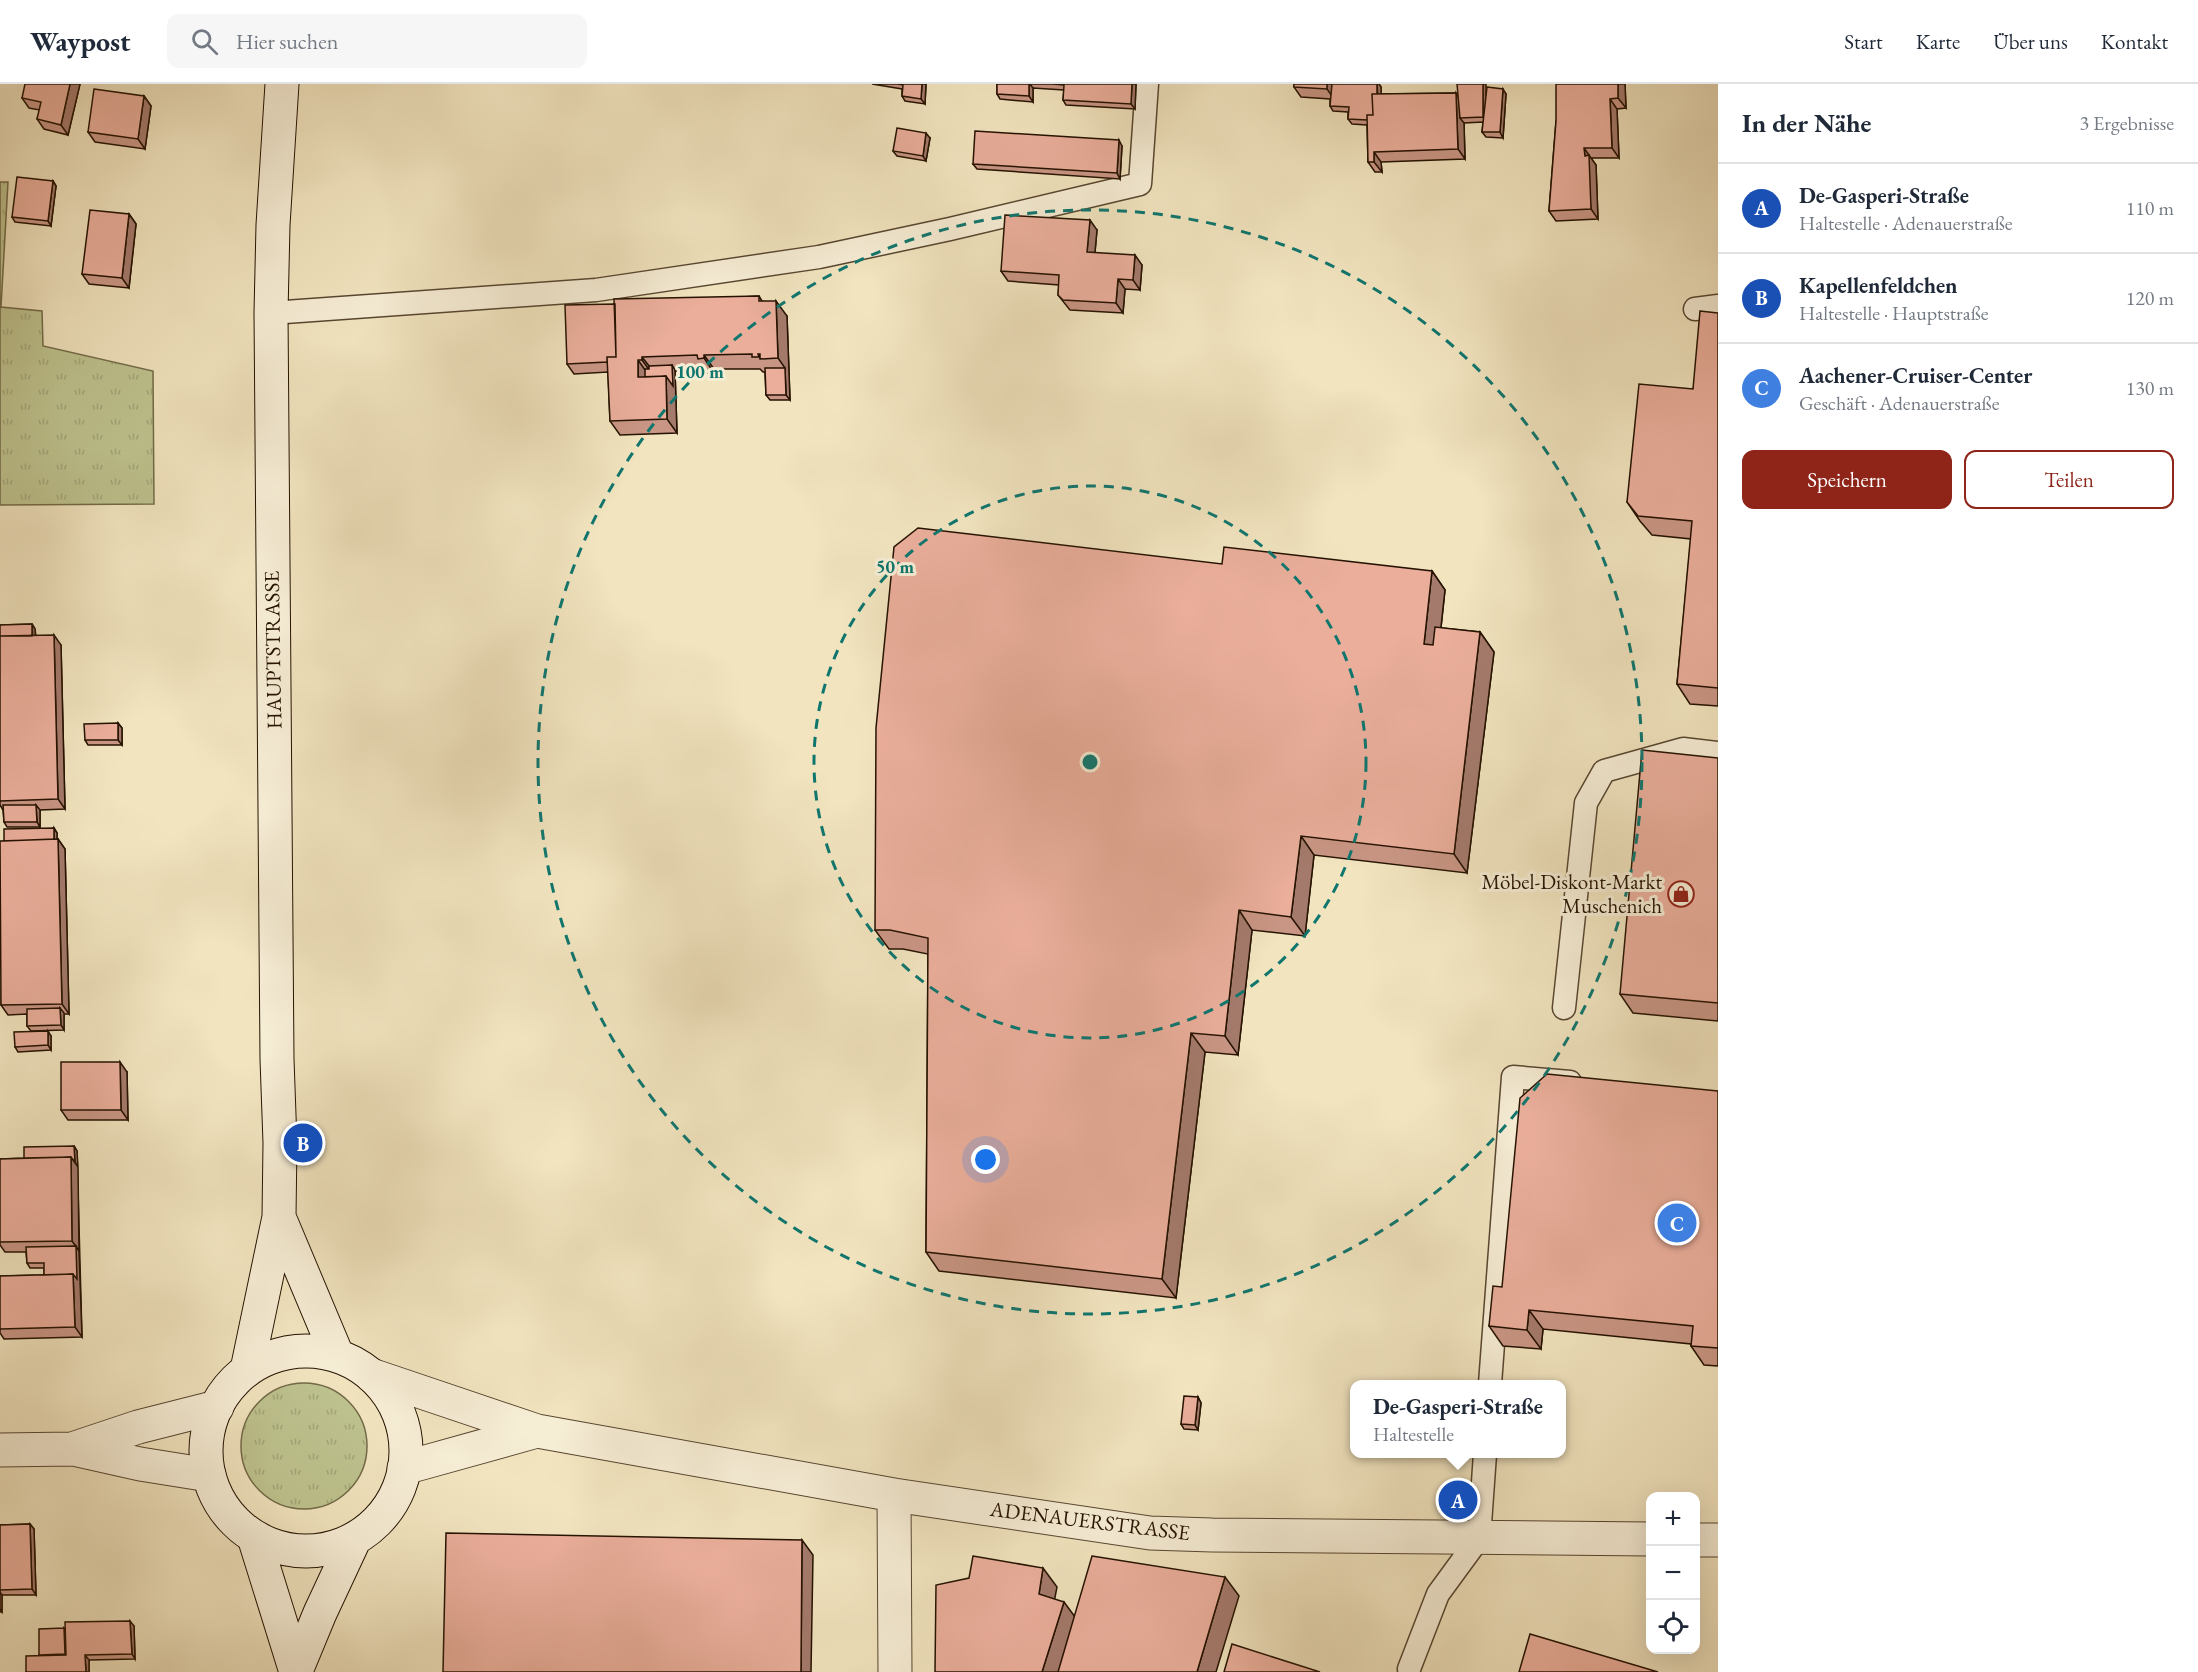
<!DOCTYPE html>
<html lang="de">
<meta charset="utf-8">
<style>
body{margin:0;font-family:"EB Garamond",serif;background:#f6f6f7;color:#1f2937}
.controls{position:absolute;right:18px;bottom:18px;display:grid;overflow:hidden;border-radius:12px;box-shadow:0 6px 24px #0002}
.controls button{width:54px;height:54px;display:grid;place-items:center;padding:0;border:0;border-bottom:2px solid #e0e1e3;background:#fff;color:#1f2937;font:30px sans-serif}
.you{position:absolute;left:986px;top:1076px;width:21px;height:21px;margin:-15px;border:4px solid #fff;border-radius:50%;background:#1a73e8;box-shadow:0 0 0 9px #1a73e833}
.badge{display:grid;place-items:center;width:39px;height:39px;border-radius:50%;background:#8f2418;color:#fff;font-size:20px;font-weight:700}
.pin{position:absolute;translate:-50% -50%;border:3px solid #fff;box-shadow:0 2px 6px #0006}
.popup{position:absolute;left:1350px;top:1296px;width:216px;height:78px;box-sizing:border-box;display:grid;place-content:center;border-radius:12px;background:#fff;filter:drop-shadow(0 2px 4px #0005);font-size:20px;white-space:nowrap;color:#747a83}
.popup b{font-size:22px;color:#1f2937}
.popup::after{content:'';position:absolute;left:50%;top:100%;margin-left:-12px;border:12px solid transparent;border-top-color:#fff}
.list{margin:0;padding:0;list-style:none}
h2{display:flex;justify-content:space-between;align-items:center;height:78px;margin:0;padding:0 24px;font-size:26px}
h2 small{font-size:20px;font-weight:400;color:#747a83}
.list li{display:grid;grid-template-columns:39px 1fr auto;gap:18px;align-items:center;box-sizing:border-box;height:90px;padding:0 24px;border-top:2px solid #e0e1e3}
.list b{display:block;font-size:22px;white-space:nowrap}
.list p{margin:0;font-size:20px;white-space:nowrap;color:#747a83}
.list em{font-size:20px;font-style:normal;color:#747a83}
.actions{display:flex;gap:12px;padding:18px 24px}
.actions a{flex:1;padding:14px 0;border:2px solid #8f2418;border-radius:12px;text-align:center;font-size:21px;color:#8f2418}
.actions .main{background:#8f2418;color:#fff}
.icon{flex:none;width:33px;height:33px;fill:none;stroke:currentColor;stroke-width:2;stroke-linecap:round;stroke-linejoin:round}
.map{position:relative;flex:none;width:1718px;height:1588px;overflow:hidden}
header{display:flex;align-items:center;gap:36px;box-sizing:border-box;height:84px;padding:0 30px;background:#fff;border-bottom:2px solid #e0e1e3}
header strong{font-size:28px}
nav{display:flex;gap:33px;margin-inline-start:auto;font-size:21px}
.search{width:420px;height:54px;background:#f6f6f7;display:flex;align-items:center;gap:15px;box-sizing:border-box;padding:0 21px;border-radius:12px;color:#747a83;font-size:22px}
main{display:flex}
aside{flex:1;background:#fff}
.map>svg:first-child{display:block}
.grass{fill:url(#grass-tufts);stroke:#726a48;stroke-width:1.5}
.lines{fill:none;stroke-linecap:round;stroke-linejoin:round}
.service-casing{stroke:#584630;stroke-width:25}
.minor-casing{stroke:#584630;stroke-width:35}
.secondary-casing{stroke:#251200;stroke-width:35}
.service{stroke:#f6edd5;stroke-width:22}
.minor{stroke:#f6edd5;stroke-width:33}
.secondary{stroke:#f6edd5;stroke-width:33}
.wall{fill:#c99685;stroke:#251200;stroke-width:1.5}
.shaded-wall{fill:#a47a6c;stroke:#251200;stroke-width:1.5}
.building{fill:#eaae9b;stroke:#251200;stroke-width:1.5}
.ring{fill:none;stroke:#0f766e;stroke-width:3;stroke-dasharray:10 8}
.labels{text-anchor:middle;stroke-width:6;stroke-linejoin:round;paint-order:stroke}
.street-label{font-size:21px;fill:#251200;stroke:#f6edd5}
.poi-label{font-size:21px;fill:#251200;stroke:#f6edd5;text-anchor:end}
.centre{fill:#0f766e;stroke:#f6edd5;stroke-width:3}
.ring-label{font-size:18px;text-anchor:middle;font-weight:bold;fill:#0f766e;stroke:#f6edd5;stroke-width:6;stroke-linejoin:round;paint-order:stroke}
</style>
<header>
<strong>Waypost</strong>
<div class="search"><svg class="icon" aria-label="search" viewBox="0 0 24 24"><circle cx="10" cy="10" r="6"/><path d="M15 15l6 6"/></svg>Hier suchen</div>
<nav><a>Start</a><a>Karte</a><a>Über uns</a><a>Kontakt</a></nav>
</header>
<main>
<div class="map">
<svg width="1718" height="1588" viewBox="0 0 1718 1588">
<defs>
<pattern id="grass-tufts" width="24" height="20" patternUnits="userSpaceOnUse" patternTransform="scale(1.5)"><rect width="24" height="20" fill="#bec38f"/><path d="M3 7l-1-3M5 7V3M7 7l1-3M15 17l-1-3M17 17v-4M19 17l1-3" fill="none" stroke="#a3a67a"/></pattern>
</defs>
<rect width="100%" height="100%" fill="#f1e4bf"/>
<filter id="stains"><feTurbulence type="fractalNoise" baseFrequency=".00333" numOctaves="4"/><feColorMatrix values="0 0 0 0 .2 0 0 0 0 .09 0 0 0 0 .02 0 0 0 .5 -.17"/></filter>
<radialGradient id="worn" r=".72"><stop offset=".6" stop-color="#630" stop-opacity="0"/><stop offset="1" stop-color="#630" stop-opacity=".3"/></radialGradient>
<path class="grass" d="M0,98H8L1,223L42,227L43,262L153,287L154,420L0,421Z
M241 1362a63 63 0 1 1 126 0a63 63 0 1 1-126 0Z"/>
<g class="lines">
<g class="service-casing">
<path id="service" d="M1695,225L1718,222
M271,229L596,206L819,173L950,145L1140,100L1147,0
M1564,924L1586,719L1604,687L1683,665L1718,669
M1490,1300L1513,993L1570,998
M1409,1585L1438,1510L1479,1454L1485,1370"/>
</g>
<g class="minor-casing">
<path id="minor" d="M371,1291L537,1347L894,1411L1150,1449L1212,1451L1650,1455
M75,1364L138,1343L217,1323
M0,1366L73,1365L140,1380L209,1391
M404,1384L537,1347
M894,1411L895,1588
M1696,1456H1718"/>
</g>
<g class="secondary-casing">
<path id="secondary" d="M279,1133L337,1271
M206 1367a100 100 0 1 1 200 0a100 100 0 1 1-200 0Z
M247,1286L279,1133L280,1059L277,975L271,229L273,141L282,0
M254,1453L296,1588
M296,1587L320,1529L355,1454"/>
</g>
<use href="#service" class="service"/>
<use href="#minor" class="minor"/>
<use href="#secondary" class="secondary"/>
</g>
<path class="wall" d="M80,0L68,51L44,45L37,35L40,26L29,24L22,14Z
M872,0H926L925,20L905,17L902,12V5Z
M997,0H1136L1135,25L1066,21L1063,16L1064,6L1033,4V18L1000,15L997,10Z
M1294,0H1379L1381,3V10L1456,9L1458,13L1487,9L1506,10L1503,54L1486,53L1482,48L1483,38L1464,39L1465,75L1381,78L1382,88H1375L1368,78L1367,41L1352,40L1348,35V28L1333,27L1330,22V15L1301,13L1294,3Z
M1625,0L1626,24L1617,25L1619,74H1591L1596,81L1598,135L1556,137L1549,127L1556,37Z
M144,12L151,22L145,65L95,58L88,48Z
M930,54L926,77L897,72L893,67Z
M1122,62L1120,95L977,85L973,80Z
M53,97L56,102L51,142L15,138L12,133Z
M129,130L136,140L129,204L89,200L82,190Z
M1097,146L1095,169L1142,181L1140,206L1125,205L1123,229L1070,226L1058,211L1059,201L1008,197L1001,187Z
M759,212L762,217L787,232L790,316H770L766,311L765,288H763L760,285H714V289H708L706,286L675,287L677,349L620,351L610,337L608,288L574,290L567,280L615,220Z
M1718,229V622L1690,620L1677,600L1691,455L1652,451L1640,437L1627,418L1693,305Z
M1432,487L1445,506L1441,544L1480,548L1494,568L1467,789L1314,771L1305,852L1252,846L1238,971L1205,968L1176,1214L939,1187L926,1168L928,870L903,865H889L875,846Z
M32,540L35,545L36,552L61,561L65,725L40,726V743H7L4,738L3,726L0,721V541Z
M118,639L122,644V661H88L85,656Z
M1718,674V937L1633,929L1620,910Z
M54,744L57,749V755H58L65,765L69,930H64V946L31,947L27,942V930L8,931L1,921L4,757Z
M51,952V966L18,968L15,963Z
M127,988L128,1036H68L61,1026Z
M1718,1007V1282L1704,1281L1691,1262V1260L1543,1245L1541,1265L1503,1262L1489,1242L1502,1203Z
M74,1062L77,1067L82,1253L4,1255L0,1249V1192L44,1191V1184H30L27,1179L26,1168H5L0,1161V1075L24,1074Z
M1198,1313L1201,1319L1198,1346L1184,1345L1181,1340Z
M30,1440L34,1445L36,1511H2V1528H0V1441Z
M134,1542L135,1575L89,1576V1588H26L40,1572L39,1571L64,1544L65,1546Z"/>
<path class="shaded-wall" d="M70,0H80L68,51L61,41Z
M922,0H926L925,20L921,15Z
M1029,0H1030L1033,4V18L1029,12Z
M1132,0H1136L1135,25L1131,20Z
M1327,0H1335L1334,15L1327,5Z
M1377,0H1379L1381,3V20L1378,15Z
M1483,0H1486V38L1483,33Z
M1618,0H1625L1626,24L1618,14Z
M1503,5L1506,10L1503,54L1500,48Z
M1456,9L1463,20L1460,34L1464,39L1465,75L1458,65Z
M144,12L151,22L145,65L138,55Z
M1610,15L1617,25L1619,74L1612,64Z
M926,49L930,54L926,77L923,72Z
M1119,56L1122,62L1120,95L1117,89Z
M1584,64L1596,81L1598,135L1591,125Z
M1374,68L1381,78L1382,88L1374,78Z
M53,97L56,102L51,142L48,137Z
M129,130L136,140L129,204L122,194Z
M1090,136L1097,146L1094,178L1087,168Z
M1135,171L1142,181L1140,206L1133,196Z
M1118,195L1125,205L1123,229L1116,219Z
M776,217L787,232L790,316L786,311L785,284L778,274Z
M704,271L714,285V289L704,274Z
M642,273L653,287L652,290L642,276Z
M638,276L648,290V303L638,293Z
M672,281L675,286L677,349L667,335L666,292Z
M1432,487L1445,506L1437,579L1424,560Z
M32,540L35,545L36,562L33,557Z
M1480,548L1494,568L1467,789L1454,770Z
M54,551L61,561L65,725L58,715Z
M118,639L122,644V661L118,656Z
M36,721L40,726V743L37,738Z
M54,744L57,749V766L54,760Z
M1301,752L1314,771L1305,852L1291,833Z
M58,755L65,765L69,930L62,920Z
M1239,826L1252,846L1238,971L1225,952Z
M60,924L64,929V946L61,941Z
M48,947L51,952V966L48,961Z
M1191,949L1205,968L1176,1214L1162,1195Z
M120,978L127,988L128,1036L121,1026Z
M74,1062L77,1067L78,1083L75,1078Z
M71,1073L78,1083L79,1167L72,1157Z
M76,1162L79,1167L82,1253L75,1243L73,1190Z
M1529,1226L1543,1245L1541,1265L1527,1246Z
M1198,1313L1201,1319L1198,1346L1195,1341Z
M30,1440L34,1445L36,1511L32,1505Z
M802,1456L813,1471L811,1588H801Z
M1043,1484L1057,1503L1052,1529L1039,1510Z
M1225,1493L1239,1512L1216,1588H1197Z
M0,1508L2,1511V1528L0,1525Z
M1064,1518L1078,1537L1062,1588H1042Z
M130,1537L134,1542L135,1575L132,1570Z
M64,1544L68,1549V1575L65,1570Z
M85,1571L89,1576V1588H86Z"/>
<path class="building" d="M25,0H70L61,41L37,35L41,18L22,14Z
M898,0H922L921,15L902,12L903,1Z
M997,0H1029V12L997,10Z
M1053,0H1132L1131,20L1063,16L1064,1Z
M1294,0H1327V5L1294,3Z
M1332,0H1377V10H1372L1373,31H1367V36L1348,35L1349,23L1330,22Z
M1457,0H1483V33L1460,34Z
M1556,0H1618V14L1610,15L1612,64H1584L1585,72L1589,71L1591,125L1549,127L1556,37Z
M1487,3L1503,5L1500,48H1482Z
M94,5L144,12L138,55L88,48Z
M1456,9L1458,65L1374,68V78H1368L1367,31H1373L1372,10Z
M897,44L926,49L923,72L893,67Z
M975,47L1119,56L1117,89L973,80Z
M17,93L53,97L48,137L12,133Z
M90,126L129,130L122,194L82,190Z
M1005,131L1090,136L1087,168L1135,171L1133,196L1118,195L1116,219L1063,216L1058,211L1059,191L1001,187Z
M759,212V217H776L778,274L760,275V270H758L759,273H752V270L704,271V274L698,275L697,271L642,273V276H638V293L666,292L667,335L610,337L607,273H616L614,215Z
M615,220L616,273H607V278L567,280L565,221Z
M1700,227L1718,229V604L1677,600L1692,437L1638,432L1627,418L1639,300L1693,305Z
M672,281L673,302L666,292L645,293V285H649V282Z
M765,284H785L786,311H766Z
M918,444L1222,480L1224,463L1432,487L1424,560L1433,561L1435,543L1480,548L1454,770L1301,752L1291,833L1239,826L1225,952L1191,949L1162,1195L926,1168L928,854L890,846H875L876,644L894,463Z
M32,540V552H0V541Z
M54,551L58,715L0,717V552Z
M118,639V656H85L84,640Z
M1642,666L1718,674V919L1620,910Z
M3,721H36L37,738H4Z
M54,744V755L4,757V745Z
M58,755L62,920L1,921L0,757Z
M60,924L61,941L27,942V925Z
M48,947V961L15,963L14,948Z
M61,978H120L121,1026H61Z
M1547,990L1718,1007V1264L1691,1262L1693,1242L1529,1226L1527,1246L1489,1242L1493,1202L1502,1203L1520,1014Z
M74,1062L75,1078L71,1073L24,1074V1063Z
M71,1073L72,1157L0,1158V1075Z
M76,1162L77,1195L73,1190L44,1191V1179H27L26,1163Z
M73,1190L75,1243L0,1245V1192Z
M1184,1312L1198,1313L1195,1341L1181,1340Z
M30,1440L32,1505L0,1506V1441Z
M446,1449L802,1456L801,1588H443Z
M973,1472L1043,1484L1039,1510L1064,1518L1042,1588H935L936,1501L969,1494Z
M1092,1472L1225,1493L1197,1588H1058Z
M130,1537L132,1570L85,1571L86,1588H26V1572L66,1571L65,1538Z
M64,1544L65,1570L39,1571V1545Z
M1530,1550L1658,1588H1519Z
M1232,1560L1320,1588H1224Z"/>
<g class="ring">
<circle cx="1090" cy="678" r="276"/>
<circle cx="1090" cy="678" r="552"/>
</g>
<defs>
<g id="shop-ring" transform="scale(1.35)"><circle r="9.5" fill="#f6edd5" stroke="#8f2418" stroke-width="1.5"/><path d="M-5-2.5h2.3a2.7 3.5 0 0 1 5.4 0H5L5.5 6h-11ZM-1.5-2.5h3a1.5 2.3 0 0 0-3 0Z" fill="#8f2418"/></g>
</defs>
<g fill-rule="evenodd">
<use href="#shop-ring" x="1681" y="810"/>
</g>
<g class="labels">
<g class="street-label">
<text transform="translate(273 566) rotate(-91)" y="7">HAUPTSTRASSE</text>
<text transform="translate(1090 1437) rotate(7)" y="7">ADENAUERSTRASSE</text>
</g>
<g class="poi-label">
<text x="1662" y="805">Möbel-Diskont-Markt<tspan x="1662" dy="24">Muschenich</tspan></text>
</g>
</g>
<circle cx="1090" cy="678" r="9" class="centre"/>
<g class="ring-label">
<text x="700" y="294">100 m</text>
<text x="895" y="489">50 m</text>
</g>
<rect width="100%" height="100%" filter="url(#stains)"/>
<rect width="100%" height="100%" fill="url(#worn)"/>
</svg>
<div class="controls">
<button>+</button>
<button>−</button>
<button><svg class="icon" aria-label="locate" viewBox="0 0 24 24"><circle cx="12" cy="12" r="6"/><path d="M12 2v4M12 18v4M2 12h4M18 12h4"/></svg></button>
</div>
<div class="you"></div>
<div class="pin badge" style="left:1458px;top:1416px;background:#1a4fb4">A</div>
<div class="popup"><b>De-Gasperi-Straße</b>Haltestelle</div>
<div class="pin badge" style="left:303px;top:1059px;background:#1a4fb4">B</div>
<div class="pin badge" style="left:1677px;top:1139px;background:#3f7fe0">C</div>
</div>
<aside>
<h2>In der Nähe<small>3 Ergebnisse</small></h2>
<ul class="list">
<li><span class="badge" style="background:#1a4fb4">A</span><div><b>De-Gasperi-Straße</b><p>Haltestelle · Adenauerstraße</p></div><em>110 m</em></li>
<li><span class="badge" style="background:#1a4fb4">B</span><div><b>Kapellenfeldchen</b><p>Haltestelle · Hauptstraße</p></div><em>120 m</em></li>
<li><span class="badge" style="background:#3f7fe0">C</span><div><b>Aachener-Cruiser-Center</b><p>Geschäft · Adenauerstraße</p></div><em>130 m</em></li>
</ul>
<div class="actions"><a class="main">Speichern</a><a>Teilen</a></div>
</aside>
</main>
